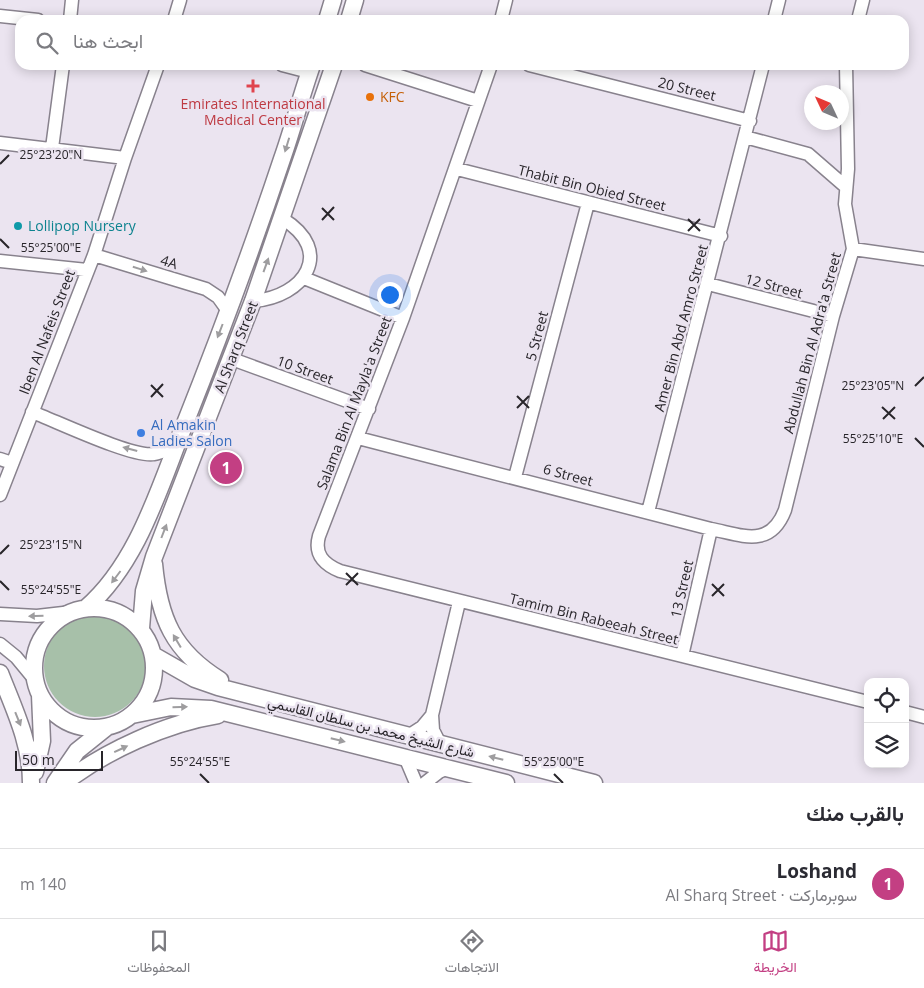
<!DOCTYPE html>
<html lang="ar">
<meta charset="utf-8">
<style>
body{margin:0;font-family:"Open Sans",Vazirmatn,sans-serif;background:#f7f7f7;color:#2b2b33;direction:rtl}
.controls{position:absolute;right:15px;bottom:15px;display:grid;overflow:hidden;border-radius:10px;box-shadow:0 2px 12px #0003}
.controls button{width:45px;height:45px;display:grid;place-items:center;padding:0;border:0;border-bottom:1px solid #e1e1e2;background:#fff;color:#2b2b33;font:25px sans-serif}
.compass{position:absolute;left:804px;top:85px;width:45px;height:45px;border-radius:50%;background:#fff;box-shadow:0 2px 12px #0003;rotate:314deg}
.scale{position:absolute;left:15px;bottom:12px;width:88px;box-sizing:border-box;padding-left:5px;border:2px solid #28252a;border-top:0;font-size:14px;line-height:18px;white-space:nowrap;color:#28252a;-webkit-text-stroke:4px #ebe4f0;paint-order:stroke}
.you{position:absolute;left:389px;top:294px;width:18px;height:18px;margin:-12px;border:4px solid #fff;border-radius:50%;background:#1a73e8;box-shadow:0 0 0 8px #1a73e833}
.badge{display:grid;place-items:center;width:32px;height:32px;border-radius:50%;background:#c33f83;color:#fff;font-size:16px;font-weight:700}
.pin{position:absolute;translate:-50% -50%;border:2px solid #fff;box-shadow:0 1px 5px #0006}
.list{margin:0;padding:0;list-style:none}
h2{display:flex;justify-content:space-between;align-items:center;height:65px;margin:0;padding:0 20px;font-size:21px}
h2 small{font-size:16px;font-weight:400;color:#7c7c81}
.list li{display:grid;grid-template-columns:32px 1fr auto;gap:15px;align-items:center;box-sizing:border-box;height:70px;padding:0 20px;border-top:1px solid #e1e1e2}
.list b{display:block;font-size:19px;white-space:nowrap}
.list p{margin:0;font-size:16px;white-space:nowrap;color:#7c7c81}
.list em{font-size:16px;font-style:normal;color:#7c7c81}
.icon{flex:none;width:28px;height:28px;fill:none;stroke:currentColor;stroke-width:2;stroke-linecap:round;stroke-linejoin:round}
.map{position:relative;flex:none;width:924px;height:783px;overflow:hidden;direction:ltr}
.search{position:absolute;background:#fff;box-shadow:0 2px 12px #0003;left:15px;right:15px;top:15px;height:55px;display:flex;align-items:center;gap:12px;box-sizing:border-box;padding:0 18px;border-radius:15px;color:#7c7c81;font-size:19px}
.sheet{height:135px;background:#fff}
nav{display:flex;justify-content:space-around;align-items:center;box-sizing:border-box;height:70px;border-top:1px solid #e1e1e2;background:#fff;font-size:14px;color:#7c7c81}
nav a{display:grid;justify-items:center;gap:2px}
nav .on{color:#c33f83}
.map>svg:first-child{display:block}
.green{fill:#a7c0a9}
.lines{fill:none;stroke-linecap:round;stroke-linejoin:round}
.minor-casing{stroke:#88828d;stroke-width:15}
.major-casing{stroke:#88828d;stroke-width:19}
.minor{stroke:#fff;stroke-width:12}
.major{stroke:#fff;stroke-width:16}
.oneway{fill:#9e9d9f}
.ticks{fill:none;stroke:#28252a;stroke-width:2}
.health-dot{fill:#e0444e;stroke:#ebe4f0;stroke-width:2}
.food-dot{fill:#e8710a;stroke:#ebe4f0;stroke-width:2}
.culture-dot{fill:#0f9aa8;stroke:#ebe4f0;stroke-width:2}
.shop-dot{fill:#3f7fe0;stroke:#ebe4f0;stroke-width:2}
.labels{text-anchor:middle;stroke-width:5;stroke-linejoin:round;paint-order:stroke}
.street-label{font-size:14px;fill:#28252a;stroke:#ebe4f0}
.food-label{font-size:14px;fill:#c56008;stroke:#ebe4f0;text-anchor:start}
.health-label{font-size:14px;fill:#be3a42;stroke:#ebe4f0}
.culture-label{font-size:14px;fill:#0d838f;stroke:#ebe4f0;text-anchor:start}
.shop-label{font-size:14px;fill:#366cbe;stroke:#ebe4f0;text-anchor:start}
.ticks-label{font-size:12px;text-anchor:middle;fill:#28252a;stroke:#ebe4f0;stroke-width:5;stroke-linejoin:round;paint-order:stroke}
</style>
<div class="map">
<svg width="924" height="783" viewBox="0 0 924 783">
<rect width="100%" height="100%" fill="#ebe4f0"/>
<path class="green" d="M44 666a51 51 0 1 1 102 0a51 51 0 1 1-102 0Z"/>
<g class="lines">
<g class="minor-casing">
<path id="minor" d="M0,16L38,20
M70,20L72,0
M174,20L180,0
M501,20L506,0
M774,20L779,0
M858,20L863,0
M282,65L309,72
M365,65L478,101
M491,65L403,318L319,536C314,554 323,564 340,571L868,702
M529,65L750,121
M745,137L808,154L846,187
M0,143L125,158
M52,148L63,65
M457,169L721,236
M853,249L924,259
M94,255L206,289L218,297L228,311
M0,261L87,270
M304,278L403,318
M708,284L833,316
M253,301C305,297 335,251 283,219
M232,359L369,409
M32,412C56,421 133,458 154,454C162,453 169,448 176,445
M358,438L711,529C742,535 770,549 785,510L833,316L853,249L845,204L848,169L846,65
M0,459L12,463
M515,477L588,203
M0,495L94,255L125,158L158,65
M648,512L763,65
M0,614L37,616L72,612
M0,644L16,657L35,680
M682,656L711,529
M905,712L924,717
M408,736L422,727L432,715
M440,744L433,730L432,715L459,602
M405,757L416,783
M425,783L439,772L448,768"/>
</g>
<g class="major-casing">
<path id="major" d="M327,20L333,0
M349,20L355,0
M154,564C159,618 173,651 220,680
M34 668a60 60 0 1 1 120 0a60 60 0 1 1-120 0Z
M86,608C138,563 159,488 184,426C219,338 252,249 282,159C293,128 301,96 312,65
M141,628L144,591L154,557L253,301L334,65
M153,655L195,679L218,687L594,783
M0,673C14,709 31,743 31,783
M132,715L171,707L211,709L506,783
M35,772L42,741L40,695
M55,783L77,751L107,727
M64,783C105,751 167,723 218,715"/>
</g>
<use href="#minor" class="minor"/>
<use href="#major" class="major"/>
</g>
<defs><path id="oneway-solid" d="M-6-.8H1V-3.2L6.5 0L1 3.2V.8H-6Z" transform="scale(1.25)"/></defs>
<g class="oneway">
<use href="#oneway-solid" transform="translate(287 145) rotate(107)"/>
<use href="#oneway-solid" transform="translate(266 265) rotate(-70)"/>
<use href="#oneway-solid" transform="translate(140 269) rotate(17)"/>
<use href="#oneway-solid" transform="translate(220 331) rotate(111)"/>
<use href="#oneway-solid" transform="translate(130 449) rotate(-165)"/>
<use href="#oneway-solid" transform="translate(164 531) rotate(-69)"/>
<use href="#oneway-solid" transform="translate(116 577) rotate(127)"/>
<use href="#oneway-solid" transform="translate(36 616) rotate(178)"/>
<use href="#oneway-solid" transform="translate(177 641) rotate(-121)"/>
<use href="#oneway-solid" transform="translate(180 707) rotate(-1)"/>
<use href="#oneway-solid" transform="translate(18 719) rotate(68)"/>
<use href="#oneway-solid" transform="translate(338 740) rotate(14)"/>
<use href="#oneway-solid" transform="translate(121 749) rotate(-25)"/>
<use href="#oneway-solid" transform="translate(496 758) rotate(-166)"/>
</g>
<path class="ticks" d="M0,164L9,155M322,208L334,220M688,219L700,231M322,220L334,207M688,231L700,219M0,239L9,248M151,385L163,397M915,386L924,377M517,396L529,408M151,397L163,384M882,407L895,419M517,408L529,396M883,419L895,407M915,438L924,447M0,554L9,545M346,573L358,585M0,581L9,590M712,584L724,596M346,585L358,573M712,596L724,584M200,774L209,783M554,774L563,783"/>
<path class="health-dot" d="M250.5 78.5h5v5h5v5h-5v5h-5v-5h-5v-5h5z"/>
<circle class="food-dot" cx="370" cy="97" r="5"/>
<circle class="culture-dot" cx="18" cy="226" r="5"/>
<circle class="shop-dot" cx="141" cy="433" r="5"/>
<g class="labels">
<g class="street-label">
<text transform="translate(687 89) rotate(14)" y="5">20 Street</text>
<text transform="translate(592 188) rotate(14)" y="5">Thabit Bin Obied Street</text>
<text transform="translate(169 262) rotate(17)" y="5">4A</text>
<text transform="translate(774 286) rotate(15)" y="5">12 Street</text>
<text transform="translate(681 328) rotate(-75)" y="5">Amer Bin Abd Amro Street</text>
<text transform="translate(47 332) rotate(-69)" y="5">Iben Al Nafeis Street</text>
<text transform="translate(537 336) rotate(-75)" y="5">5 Street</text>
<text transform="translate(812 343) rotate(-75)" y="5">Abdullah Bin Al Adra'a Street</text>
<text transform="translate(236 347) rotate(-69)" y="5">Al Sharq Street</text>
<text transform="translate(305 370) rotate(20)" y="5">10 Street</text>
<text transform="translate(354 403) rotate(-69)" y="5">Salama Bin Al Mayla'a Street</text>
<text transform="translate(568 475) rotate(15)" y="5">6 Street</text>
<text transform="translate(682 589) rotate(-77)" y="5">13 Street</text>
<text transform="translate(594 619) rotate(14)" y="5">Tamim Bin Rabeeah Street</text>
<text transform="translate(371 727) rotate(14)" y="5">شارع الشيخ محمد بن سلطان القاسمي</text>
</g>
<g class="food-label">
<text x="380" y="102">KFC</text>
</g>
<g class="health-label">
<text x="253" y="109">Emirates International<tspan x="253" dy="16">Medical Center</tspan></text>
</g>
<g class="culture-label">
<text x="28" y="231">Lollipop Nursery</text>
</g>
<g class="shop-label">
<text x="151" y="430">Al Amakin<tspan x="151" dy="16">Ladies Salon</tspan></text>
</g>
</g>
<g class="ticks-label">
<text x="51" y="159">25°23'20"N</text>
<text x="51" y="252">55°25'00"E</text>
<text x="873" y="390">25°23'05"N</text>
<text x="873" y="443">55°25'10"E</text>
<text x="51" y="549">25°23'15"N</text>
<text x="51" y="594">55°24'55"E</text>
<text x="200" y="766">55°24'55"E</text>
<text x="554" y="766">55°25'00"E</text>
</g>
</svg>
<div class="controls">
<button><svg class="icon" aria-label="locate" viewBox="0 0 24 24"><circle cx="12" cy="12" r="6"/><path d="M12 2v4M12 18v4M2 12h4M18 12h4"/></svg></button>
<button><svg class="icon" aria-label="layers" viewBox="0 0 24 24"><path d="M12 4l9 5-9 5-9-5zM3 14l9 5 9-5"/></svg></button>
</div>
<svg class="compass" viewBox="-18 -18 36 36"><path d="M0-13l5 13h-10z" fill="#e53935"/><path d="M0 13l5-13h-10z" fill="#7c7c81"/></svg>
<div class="scale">50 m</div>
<div class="you"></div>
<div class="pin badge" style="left:226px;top:468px">1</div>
<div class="search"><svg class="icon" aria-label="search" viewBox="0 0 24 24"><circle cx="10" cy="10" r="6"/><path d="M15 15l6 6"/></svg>ابحث هنا</div>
</div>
<section class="sheet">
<h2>بالقرب منك<small></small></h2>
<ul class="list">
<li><span class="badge">1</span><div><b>Loshand</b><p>سوبرماركت · Al Sharq Street</p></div><em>140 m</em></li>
</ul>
</section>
<nav>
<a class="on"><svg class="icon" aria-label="map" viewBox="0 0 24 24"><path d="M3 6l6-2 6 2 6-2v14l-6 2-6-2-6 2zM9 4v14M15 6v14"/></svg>الخريطة</a>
<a><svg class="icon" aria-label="directions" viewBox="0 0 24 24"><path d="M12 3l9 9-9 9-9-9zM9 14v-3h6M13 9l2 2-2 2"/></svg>الاتجاهات</a>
<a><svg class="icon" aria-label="saved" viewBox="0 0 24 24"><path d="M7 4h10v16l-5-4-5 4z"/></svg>المحفوظات</a>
</nav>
